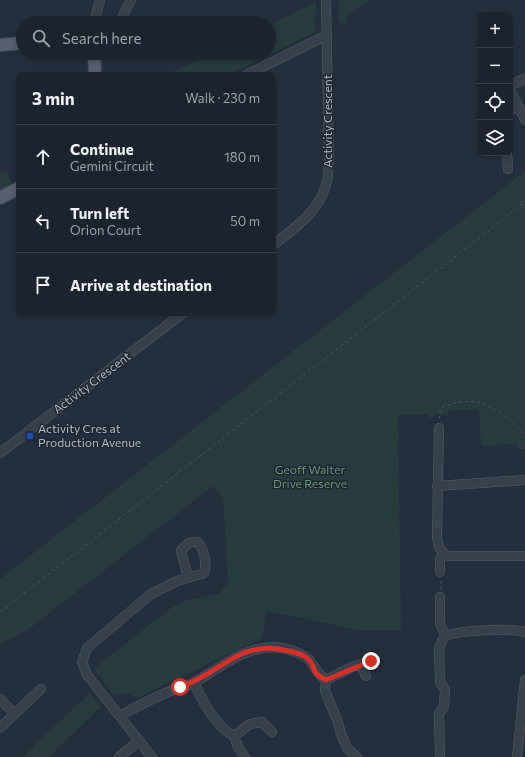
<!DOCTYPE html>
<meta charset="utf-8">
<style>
body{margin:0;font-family:Commissioner,sans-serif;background:#242b36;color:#f1f3f6}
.controls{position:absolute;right:12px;top:12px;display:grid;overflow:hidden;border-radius:8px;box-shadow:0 2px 6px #0003}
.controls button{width:36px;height:36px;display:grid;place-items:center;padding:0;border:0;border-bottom:1px solid #39404a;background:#1b232e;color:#f1f3f6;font:20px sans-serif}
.stop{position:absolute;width:12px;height:12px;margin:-9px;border:3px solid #d93025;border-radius:50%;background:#fff}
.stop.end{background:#d93025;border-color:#fff;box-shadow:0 1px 4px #0008}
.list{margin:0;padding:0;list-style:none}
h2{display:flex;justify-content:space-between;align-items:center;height:52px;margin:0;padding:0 16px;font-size:17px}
h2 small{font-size:13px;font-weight:400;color:#a0a4aa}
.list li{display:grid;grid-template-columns:26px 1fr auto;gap:12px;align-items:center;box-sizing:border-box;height:64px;padding:0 16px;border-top:1px solid #39404a}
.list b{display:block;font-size:15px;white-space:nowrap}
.list p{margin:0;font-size:13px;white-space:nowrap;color:#a0a4aa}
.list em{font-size:13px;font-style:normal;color:#a0a4aa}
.icon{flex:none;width:22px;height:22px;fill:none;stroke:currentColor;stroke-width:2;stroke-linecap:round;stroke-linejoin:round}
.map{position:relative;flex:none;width:525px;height:757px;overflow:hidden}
.search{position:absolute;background:#1b232e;box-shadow:0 2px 6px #0003;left:16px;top:16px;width:260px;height:44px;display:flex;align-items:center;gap:10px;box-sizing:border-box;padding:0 14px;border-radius:22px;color:#a0a4aa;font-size:15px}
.panel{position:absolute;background:#1b232e;box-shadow:0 2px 6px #0003;left:16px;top:72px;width:260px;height:244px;border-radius:8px}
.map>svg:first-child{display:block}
.green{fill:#263c3f}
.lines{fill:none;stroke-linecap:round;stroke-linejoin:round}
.minor-casing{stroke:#565f6c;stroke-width:10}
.major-casing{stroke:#414a57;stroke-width:14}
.path{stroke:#44595c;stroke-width:1;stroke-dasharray:3 3;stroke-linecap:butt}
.minor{stroke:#38414e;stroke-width:9}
.major{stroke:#56606e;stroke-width:12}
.route{stroke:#d93025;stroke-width:5}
.transit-dot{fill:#1a4fb4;stroke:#1d2633;stroke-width:1.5}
.labels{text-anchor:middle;stroke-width:3;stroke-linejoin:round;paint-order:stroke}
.street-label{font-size:12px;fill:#b4bcc9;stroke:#1d2633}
.poi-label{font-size:12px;fill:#b4bcc9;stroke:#1d2633;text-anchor:start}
.park-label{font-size:12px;fill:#6b9a76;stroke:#1d2633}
</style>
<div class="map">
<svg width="525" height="757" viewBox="0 0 525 757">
<rect width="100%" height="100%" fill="#242f3e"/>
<path class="green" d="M339,0H371L346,17V23H339Z
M316,2L315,32L228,75H167L212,53H269V25Z
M6,170L12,183L0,190V172Z
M525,171V449H517V444L481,446L479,410H450L447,415L437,414L430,418L427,414L398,415L401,630H359L267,611L262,638L139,697H135L126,693L114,695L97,673L95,670L98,665L171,608L184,601L220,593L228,582L223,498L213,486L26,631L0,643V579Z
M90,693L101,707L49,757H22Z"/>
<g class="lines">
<g class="minor-casing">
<path id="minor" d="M94,23L100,0
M119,23L131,0
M246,75L327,35
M510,86L525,78
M510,90L525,120
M510,111L516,103
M507,153L508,169
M273,245C295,228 321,210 327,181C329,174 328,166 329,159L326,0
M439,428L437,536C438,546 439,552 449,556H525
M0,453L183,313
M437,486L525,480
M440,572V559L443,554
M440,597V624L445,635
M361,664L366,676
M326,680L352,667L371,661
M194,683C203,702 215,726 234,736L238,747L245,757
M0,699L15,714
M120,716C139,705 160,695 180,687C185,685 191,685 195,682C229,662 262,632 304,656C315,662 314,672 326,680L325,691L338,722L341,734L347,748L357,757
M0,728L41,689
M234,736L250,724L262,722L272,732
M119,757L139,741
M152,757L87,675L82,662L87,648L151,594L177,581L204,573C207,562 204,551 198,542C189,541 186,544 181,551L188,578
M440,757L439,714L444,706L445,690L440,682L439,648L444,637C455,630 512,628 525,632
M517,757L525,680"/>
</g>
<g class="major-casing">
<path id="major" d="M0,45L23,43
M94,53L95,75
M0,198L19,188"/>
</g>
<path class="path" d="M439,419L441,408C478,391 499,410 525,434
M441,590V579
M0,612L496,225L525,201"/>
<use href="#minor" class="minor"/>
<use href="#major" class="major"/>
</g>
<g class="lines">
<path class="route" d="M180,687C219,675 238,640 284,650C290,651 298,653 304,656C312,660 312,666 316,673C318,676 323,678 326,680L371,661"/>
</g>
<rect class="transit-dot" x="26" y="432" width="8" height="8" rx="2"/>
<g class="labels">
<g class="street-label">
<text transform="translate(328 121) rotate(-90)" y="4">Activity Crescent</text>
<text transform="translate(92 383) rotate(-37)" y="4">Activity Crescent</text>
</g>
<g class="poi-label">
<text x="38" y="433">Activity Cres at<tspan x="38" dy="14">Production Avenue</tspan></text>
</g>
<g class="park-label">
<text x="310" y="474">Geoff Walter<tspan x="310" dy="14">Drive Reserve</tspan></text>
</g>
</g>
</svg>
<div class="controls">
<button>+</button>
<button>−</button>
<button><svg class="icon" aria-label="locate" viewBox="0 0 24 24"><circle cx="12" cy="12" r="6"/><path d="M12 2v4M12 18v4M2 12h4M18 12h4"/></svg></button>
<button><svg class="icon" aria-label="layers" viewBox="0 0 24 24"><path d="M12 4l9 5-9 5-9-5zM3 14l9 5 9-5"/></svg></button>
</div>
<div class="stop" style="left:180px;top:687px"></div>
<div class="stop end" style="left:371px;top:661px"></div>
<div class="search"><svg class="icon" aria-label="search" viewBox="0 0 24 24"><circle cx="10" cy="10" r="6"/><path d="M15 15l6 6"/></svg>Search here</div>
<section class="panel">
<h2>3 min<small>Walk · 230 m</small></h2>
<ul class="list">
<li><svg class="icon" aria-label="ahead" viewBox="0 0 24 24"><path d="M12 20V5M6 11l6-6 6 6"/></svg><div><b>Continue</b><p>Gemini Circuit</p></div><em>180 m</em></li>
<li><svg class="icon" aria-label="left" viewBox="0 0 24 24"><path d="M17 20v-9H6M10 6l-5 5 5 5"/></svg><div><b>Turn left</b><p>Orion Court</p></div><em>50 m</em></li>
<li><svg class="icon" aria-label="arrive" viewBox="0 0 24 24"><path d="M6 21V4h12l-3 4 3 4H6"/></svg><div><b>Arrive at destination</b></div></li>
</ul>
</section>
</div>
